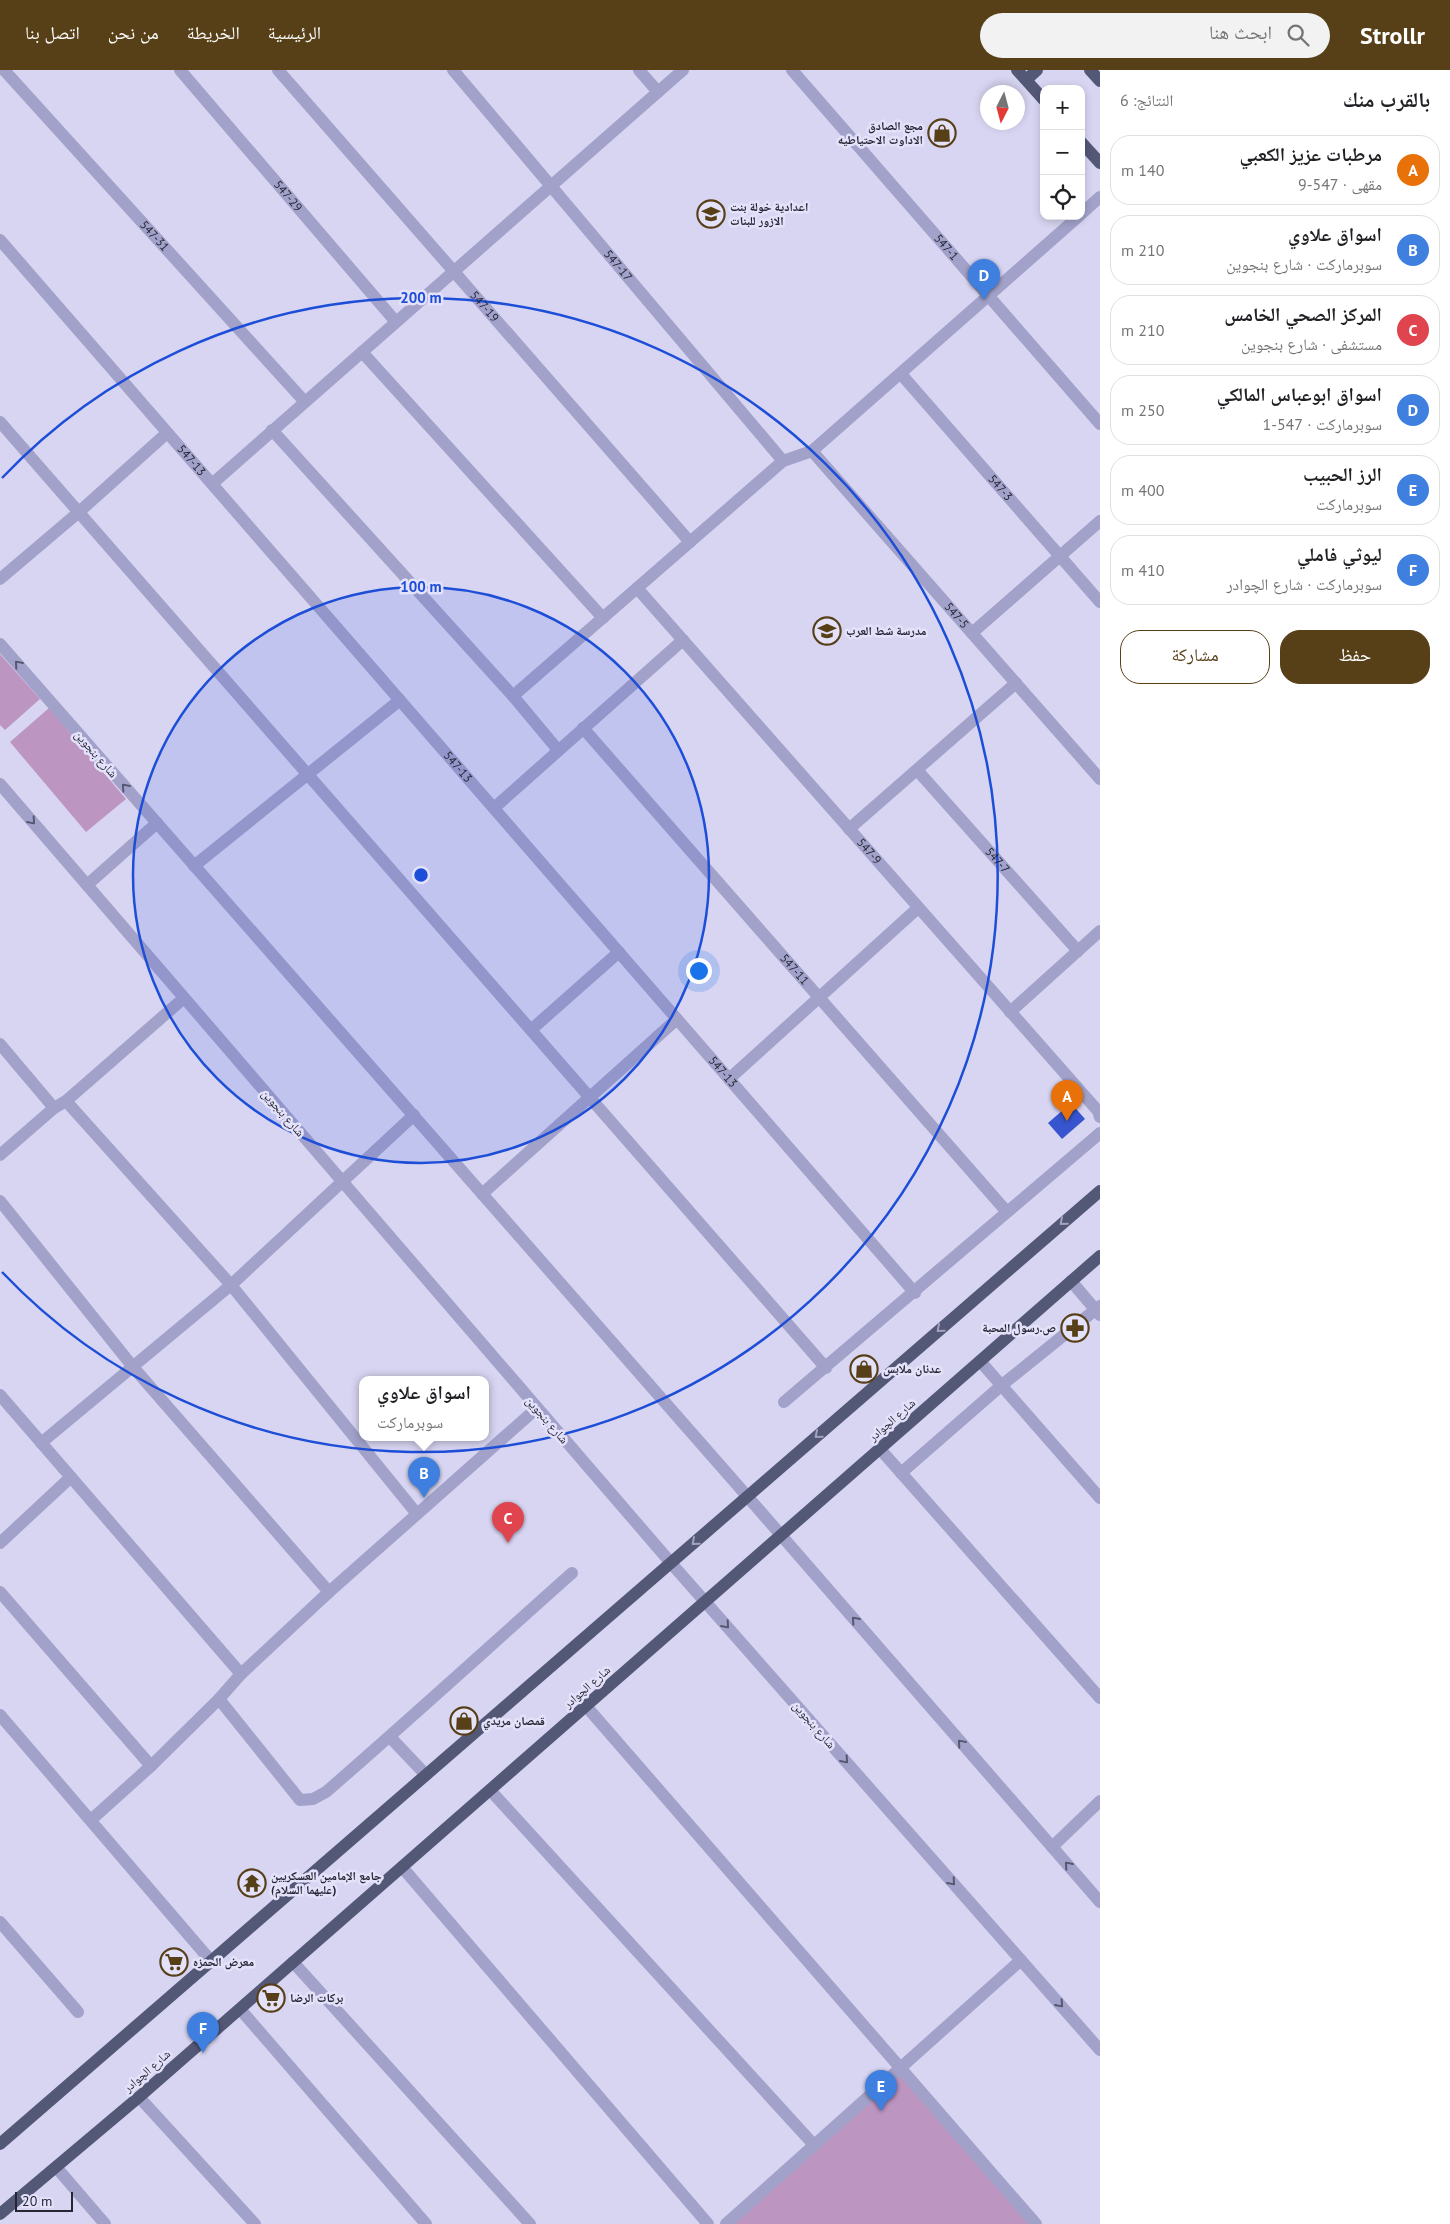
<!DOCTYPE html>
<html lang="ar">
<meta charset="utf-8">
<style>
body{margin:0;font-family:"PT Sans","Noto Naskh Arabic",sans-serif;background:#f2f2f2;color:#202124;direction:rtl}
.controls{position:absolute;right:15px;top:15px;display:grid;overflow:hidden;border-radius:10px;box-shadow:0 2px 8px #0003}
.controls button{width:45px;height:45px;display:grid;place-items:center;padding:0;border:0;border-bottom:1px solid #e0e0e0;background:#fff;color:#202124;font:25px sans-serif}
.compass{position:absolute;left:980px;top:15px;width:45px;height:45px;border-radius:50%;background:#fff;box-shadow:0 2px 8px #0003;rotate:186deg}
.scale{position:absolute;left:15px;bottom:12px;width:58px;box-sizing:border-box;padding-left:5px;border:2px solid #242634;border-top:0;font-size:14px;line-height:18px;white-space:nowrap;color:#242634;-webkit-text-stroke:4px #e4e1fa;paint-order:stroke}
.you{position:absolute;left:698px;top:900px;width:18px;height:18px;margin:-12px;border:4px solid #fff;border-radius:50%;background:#1a73e8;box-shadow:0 0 0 8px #1a73e833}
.badge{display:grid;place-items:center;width:32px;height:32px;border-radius:50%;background:#574018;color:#fff;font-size:16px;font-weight:700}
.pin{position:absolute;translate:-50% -41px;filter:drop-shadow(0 1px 2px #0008)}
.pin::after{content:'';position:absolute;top:26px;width:18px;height:15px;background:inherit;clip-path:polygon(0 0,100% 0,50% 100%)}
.popup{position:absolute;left:359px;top:1306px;width:130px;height:65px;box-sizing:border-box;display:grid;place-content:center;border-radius:10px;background:#fff;filter:drop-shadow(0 1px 4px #0005);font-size:16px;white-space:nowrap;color:#757577}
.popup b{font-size:19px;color:#202124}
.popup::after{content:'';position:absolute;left:50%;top:100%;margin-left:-10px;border:10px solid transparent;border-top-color:#fff}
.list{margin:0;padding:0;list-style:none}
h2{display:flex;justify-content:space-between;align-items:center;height:65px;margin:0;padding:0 20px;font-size:21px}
h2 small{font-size:16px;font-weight:400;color:#757577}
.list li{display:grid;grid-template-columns:32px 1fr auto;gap:15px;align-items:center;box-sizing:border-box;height:70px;margin:0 10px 10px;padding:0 10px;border:1px solid #e0e0e0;border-radius:20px}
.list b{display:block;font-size:19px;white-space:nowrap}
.list p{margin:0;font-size:16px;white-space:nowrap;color:#757577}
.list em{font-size:16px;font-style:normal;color:#757577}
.actions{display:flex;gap:10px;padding:15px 20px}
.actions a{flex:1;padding:11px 0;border:1px solid #574018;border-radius:20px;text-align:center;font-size:18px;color:#574018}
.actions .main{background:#574018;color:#fff}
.icon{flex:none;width:28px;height:28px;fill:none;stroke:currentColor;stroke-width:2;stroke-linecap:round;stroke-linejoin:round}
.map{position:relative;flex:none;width:1100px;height:2154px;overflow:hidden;direction:ltr}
header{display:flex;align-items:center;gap:30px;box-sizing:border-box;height:70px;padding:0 25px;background:#574018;color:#fff}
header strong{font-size:24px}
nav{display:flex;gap:28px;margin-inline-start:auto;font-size:18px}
.search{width:350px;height:45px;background:#f2f2f2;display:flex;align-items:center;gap:12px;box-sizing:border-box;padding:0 18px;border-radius:28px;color:#757577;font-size:19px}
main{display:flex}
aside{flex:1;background:#fff}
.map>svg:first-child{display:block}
.green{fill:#bd95c1}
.building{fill:#3755ce}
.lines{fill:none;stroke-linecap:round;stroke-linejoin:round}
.minor{stroke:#a2a1ca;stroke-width:12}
.major{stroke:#545877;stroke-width:12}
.oneway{stroke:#565770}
.oneway2{stroke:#a3a3bf}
.ring{fill:none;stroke:#1d4ed8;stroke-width:2.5}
.labels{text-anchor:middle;stroke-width:5;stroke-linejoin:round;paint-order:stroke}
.poi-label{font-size:12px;font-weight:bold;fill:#242634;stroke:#e4e1fa;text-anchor:start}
.street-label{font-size:12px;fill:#242634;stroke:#e4e1fa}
.centre{fill:#1d4ed8;stroke:#e4e1fa;stroke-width:2.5}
.ring-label{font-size:15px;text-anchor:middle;font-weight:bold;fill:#1d4ed8;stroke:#e4e1fa;stroke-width:5;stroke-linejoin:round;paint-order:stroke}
</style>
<header>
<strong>Strollr</strong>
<div class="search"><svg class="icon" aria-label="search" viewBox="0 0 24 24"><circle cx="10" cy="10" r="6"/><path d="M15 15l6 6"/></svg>ابحث هنا</div>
<nav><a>الرئيسية</a><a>الخريطة</a><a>من نحن</a><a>اتصل بنا</a></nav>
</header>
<main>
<aside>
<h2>بالقرب منك<small>النتائج: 6</small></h2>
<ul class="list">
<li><span class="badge" style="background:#e8710a">A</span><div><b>مرطبات عزيز الكعبي</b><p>مقهى · 547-9</p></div><em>140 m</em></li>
<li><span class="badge" style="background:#3f7fe0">B</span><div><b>اسواق علاوي</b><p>سوبرماركت · شارع بنجوين</p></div><em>210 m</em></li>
<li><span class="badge" style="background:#e0444e">C</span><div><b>المركز الصحي الخامس</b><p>مستشفى · شارع بنجوين</p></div><em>210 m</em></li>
<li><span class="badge" style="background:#3f7fe0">D</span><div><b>اسواق ابوعباس المالكي</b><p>سوبرماركت · 547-1</p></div><em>250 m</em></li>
<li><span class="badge" style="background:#3f7fe0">E</span><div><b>الرز الحبيب</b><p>سوبرماركت</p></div><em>400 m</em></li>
<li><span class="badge" style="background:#3f7fe0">F</span><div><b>ليوثي فاملي</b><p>سوبرماركت · شارع الچوادر</p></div><em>410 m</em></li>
</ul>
<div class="actions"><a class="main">حفظ</a><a>مشاركة</a></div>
</aside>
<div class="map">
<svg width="1100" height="2154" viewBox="0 0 1100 2154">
<rect width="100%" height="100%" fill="#d8d5f2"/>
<path class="green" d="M0,584L40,629L5,660L0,655Z
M49,638L126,729L86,762L10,672Z
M900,1998L1036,2154H726Z"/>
<path class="building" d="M1071,1033L1085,1049L1062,1069L1048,1053Z"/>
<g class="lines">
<g class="minor">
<path id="s1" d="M4,0L305,332"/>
<path id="s2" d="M180,0L396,252"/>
<path id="s3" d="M278,0L690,472"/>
<path id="s4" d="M453,0L783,391"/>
<path d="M639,0L658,22"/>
<path id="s5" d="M792,0L1100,354"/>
<path d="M1081,144L1100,127"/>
<path id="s6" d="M0,170L915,1223"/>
<path d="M362,282L603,548"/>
<path id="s7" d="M901,304L1100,532"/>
<path d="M0,352L826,1298"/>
<path d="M272,360L513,626L558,680"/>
<path id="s8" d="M812,381L1100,709"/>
<path d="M212,414L683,0"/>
<path d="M0,509L79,442L167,363"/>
<path id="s9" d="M637,518L1098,1041L1100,1047"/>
<path d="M972,563L1100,451"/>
<path d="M0,574L747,1426L1100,1832"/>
<path d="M513,626L783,391L812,381L1079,146"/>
<path id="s10" d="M583,658L1007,1142"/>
<path id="s11" d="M917,700L1078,881"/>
<path d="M0,714L671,1493L1100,1980"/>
<path d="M494,738L683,570"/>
<path d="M849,759L1016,613"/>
<path d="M194,796L400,630"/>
<path d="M87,815L157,753"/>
<path d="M1010,942L1100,861"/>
<path d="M532,959L619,882"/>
<path d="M0,974L54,1038"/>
<path d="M729,1009L918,838"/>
<path d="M66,1031L231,1215L417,1444"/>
<path d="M0,1085L54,1038L66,1031L184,928"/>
<path d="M482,1124L677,949"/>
<path d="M0,1131L133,1297L329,1522"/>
<path d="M1071,1211L1100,1245"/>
<path d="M980,1291L1100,1428"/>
<path d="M0,1325L241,1604"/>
<path d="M784,1332L1100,1063"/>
<path d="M41,1373L231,1215L414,1045"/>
<path d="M880,1379L1100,1628"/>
<path d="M901,1403L1002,1315L1100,1236"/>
<path d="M0,1473L71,1407"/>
<path d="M0,1522L151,1696"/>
<path d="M219,1629L300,1730L313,1729L326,1722C409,1650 490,1576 572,1503"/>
<path d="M586,1636L1036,2154"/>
<path d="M0,1645L211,1891"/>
<path d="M390,1667L426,1705"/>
<path d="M490,1720L814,2075"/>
<path d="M92,1749L151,1696L219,1629L241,1604L329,1522L537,1338"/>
<path d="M1052,1777L1100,1731"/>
<path d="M402,1797L708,2154"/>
<path d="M0,1852L78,1942"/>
<path d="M293,1892L530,2154"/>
<path d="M240,1939L426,2154"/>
<path d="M139,2027L255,2154"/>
<path d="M56,2097L105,2154"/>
<path d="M726,2154L1021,1890"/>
</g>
<path class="major" d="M1017,0L1044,30
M1090,0L1100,11
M1026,10L1037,0
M1081,72L1100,93
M0,2074L1100,1121
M0,2144L139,2027L1100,1186"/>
</g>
<defs><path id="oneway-chevron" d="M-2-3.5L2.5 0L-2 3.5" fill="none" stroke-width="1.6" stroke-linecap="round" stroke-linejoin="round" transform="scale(1.25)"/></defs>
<g class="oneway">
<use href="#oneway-chevron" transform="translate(18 594) rotate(-131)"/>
<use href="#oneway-chevron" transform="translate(125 717) rotate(-131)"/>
<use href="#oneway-chevron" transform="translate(32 751) rotate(49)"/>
<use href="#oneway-chevron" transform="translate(855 1550) rotate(-131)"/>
<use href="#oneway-chevron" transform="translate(726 1555) rotate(49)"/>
<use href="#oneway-chevron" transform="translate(961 1673) rotate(-131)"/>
<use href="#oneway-chevron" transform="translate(845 1690) rotate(49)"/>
<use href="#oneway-chevron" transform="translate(1068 1795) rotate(-131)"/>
<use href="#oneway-chevron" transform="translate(952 1812) rotate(49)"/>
<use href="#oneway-chevron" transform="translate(1060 1934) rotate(49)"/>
</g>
<g class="oneway2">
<use href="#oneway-chevron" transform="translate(1063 1152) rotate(139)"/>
<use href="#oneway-chevron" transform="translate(940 1259) rotate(139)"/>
<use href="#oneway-chevron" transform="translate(818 1365) rotate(139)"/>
<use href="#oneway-chevron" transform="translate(695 1472) rotate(139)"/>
</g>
<circle cx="421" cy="805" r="288" fill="#1d4ed8" fill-opacity=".12"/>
<g class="ring">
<circle cx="421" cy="805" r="288"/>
<path d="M2 408A577 577 0 1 1 2 1202"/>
</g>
<defs>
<g id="shop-ring" transform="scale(1.4375)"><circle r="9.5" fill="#e4e1fa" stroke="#574018" stroke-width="1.5"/><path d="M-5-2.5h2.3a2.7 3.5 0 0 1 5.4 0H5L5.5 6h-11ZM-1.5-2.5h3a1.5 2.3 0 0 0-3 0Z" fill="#574018"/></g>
<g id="school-ring" transform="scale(1.4375)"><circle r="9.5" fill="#e4e1fa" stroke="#574018" stroke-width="1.5"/><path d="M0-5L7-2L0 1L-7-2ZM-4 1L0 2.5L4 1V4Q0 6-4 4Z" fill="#574018"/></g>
<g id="pharmacy-ring" transform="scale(1.4375)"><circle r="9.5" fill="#e4e1fa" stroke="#574018" stroke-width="1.5"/><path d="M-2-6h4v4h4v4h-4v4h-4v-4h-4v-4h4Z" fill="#574018"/></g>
<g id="temple-ring" transform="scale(1.4375)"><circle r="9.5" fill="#e4e1fa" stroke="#574018" stroke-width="1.5"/><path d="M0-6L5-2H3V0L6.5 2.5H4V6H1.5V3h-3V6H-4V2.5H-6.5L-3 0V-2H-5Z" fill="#574018"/></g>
<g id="supermarket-ring" transform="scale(1.4375)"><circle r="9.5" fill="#e4e1fa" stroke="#574018" stroke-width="1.5"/><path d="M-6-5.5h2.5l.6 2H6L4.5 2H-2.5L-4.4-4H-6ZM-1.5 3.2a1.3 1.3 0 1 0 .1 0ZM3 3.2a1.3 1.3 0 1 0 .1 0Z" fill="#574018"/></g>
</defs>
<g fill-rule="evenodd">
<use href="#shop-ring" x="942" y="63"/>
<use href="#school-ring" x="711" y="144"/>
<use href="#school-ring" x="827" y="561"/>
<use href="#pharmacy-ring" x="1075" y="1258"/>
<use href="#shop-ring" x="864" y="1299"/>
<use href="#shop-ring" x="464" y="1651"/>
<use href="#temple-ring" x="252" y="1813"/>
<use href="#supermarket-ring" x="174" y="1892"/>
<use href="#supermarket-ring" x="271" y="1928"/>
</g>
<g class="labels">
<g class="poi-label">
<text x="923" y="60" text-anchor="end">مجع الصادق<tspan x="923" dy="14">الاداوت الاحتياطيه</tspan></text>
<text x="730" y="141">اعدادية خولة بنت<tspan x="730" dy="14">الازور للبنات</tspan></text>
<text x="846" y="565">مدرسة شط العرب</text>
<text x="1056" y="1262" text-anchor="end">ص.رسول المحبة</text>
<text x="883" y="1303">عدنان ملابس</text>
<text x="483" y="1655">قمصان مريدي</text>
<text x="271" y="1810">جامع الإمامين العسكريين<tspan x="271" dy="14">(عليهما السلام)</tspan></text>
<text x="193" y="1896">معرض الحمزه</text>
<text x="290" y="1932">بركات الرضا</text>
</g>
<g class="street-label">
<text dy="4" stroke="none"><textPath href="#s2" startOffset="166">547-29</textPath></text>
<text dy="4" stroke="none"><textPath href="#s1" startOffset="224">547-31</textPath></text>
<text dy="4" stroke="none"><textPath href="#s5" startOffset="235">547-1</textPath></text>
<text dy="4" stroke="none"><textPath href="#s4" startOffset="256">547-17</textPath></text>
<text dy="4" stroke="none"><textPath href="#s3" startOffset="314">547-19</textPath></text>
<text dy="4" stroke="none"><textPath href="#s6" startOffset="292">547-13</textPath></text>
<text dy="4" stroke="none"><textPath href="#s7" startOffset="151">547-3</textPath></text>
<text dy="4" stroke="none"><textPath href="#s8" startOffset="219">547-5</textPath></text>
<text transform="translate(96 684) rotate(49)" y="4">شارع بنجوين</text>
<text dy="4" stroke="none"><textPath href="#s6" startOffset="698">547-13</textPath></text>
<text dy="4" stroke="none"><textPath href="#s9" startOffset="351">547-9</textPath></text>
<text dy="4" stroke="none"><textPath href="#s11" startOffset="121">547-7</textPath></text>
<text dy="4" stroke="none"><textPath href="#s10" startOffset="321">547-11</textPath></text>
<text dy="4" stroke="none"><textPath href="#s6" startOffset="1102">547-13</textPath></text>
<text transform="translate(283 1043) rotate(49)" y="4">شارع بنجوين</text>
<text transform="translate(547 1350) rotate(49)" y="4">شارع بنجوين</text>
<text transform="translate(892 1350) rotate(-41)" y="4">شارع الچوادر</text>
<text transform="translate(587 1617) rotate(-41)" y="4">شارع الچوادر</text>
<text transform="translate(814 1655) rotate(49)" y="4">شارع بنجوين</text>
<text transform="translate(147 2001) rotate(-41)" y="4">شارع الچوادر</text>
</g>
</g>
<circle cx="421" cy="805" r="8" class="centre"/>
<g class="ring-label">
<text x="421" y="233">200 m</text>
<text x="421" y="522">100 m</text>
</g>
</svg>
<div class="controls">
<button>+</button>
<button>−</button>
<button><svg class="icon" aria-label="locate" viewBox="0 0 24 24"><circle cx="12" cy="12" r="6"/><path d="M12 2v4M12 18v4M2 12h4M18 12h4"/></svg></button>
</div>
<svg class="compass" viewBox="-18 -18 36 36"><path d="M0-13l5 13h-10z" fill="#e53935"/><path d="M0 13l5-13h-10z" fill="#757577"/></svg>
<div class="scale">20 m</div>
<div class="you"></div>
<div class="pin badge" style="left:1067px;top:1051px;background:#e8710a">A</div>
<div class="pin badge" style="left:424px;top:1428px;background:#3f7fe0">B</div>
<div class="popup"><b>اسواق علاوي</b>سوبرماركت</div>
<div class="pin badge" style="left:508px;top:1473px;background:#e0444e">C</div>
<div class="pin badge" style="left:984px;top:230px;background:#3f7fe0">D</div>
<div class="pin badge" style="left:881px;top:2041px;background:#3f7fe0">E</div>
<div class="pin badge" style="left:203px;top:1983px;background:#3f7fe0">F</div>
</div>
</main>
